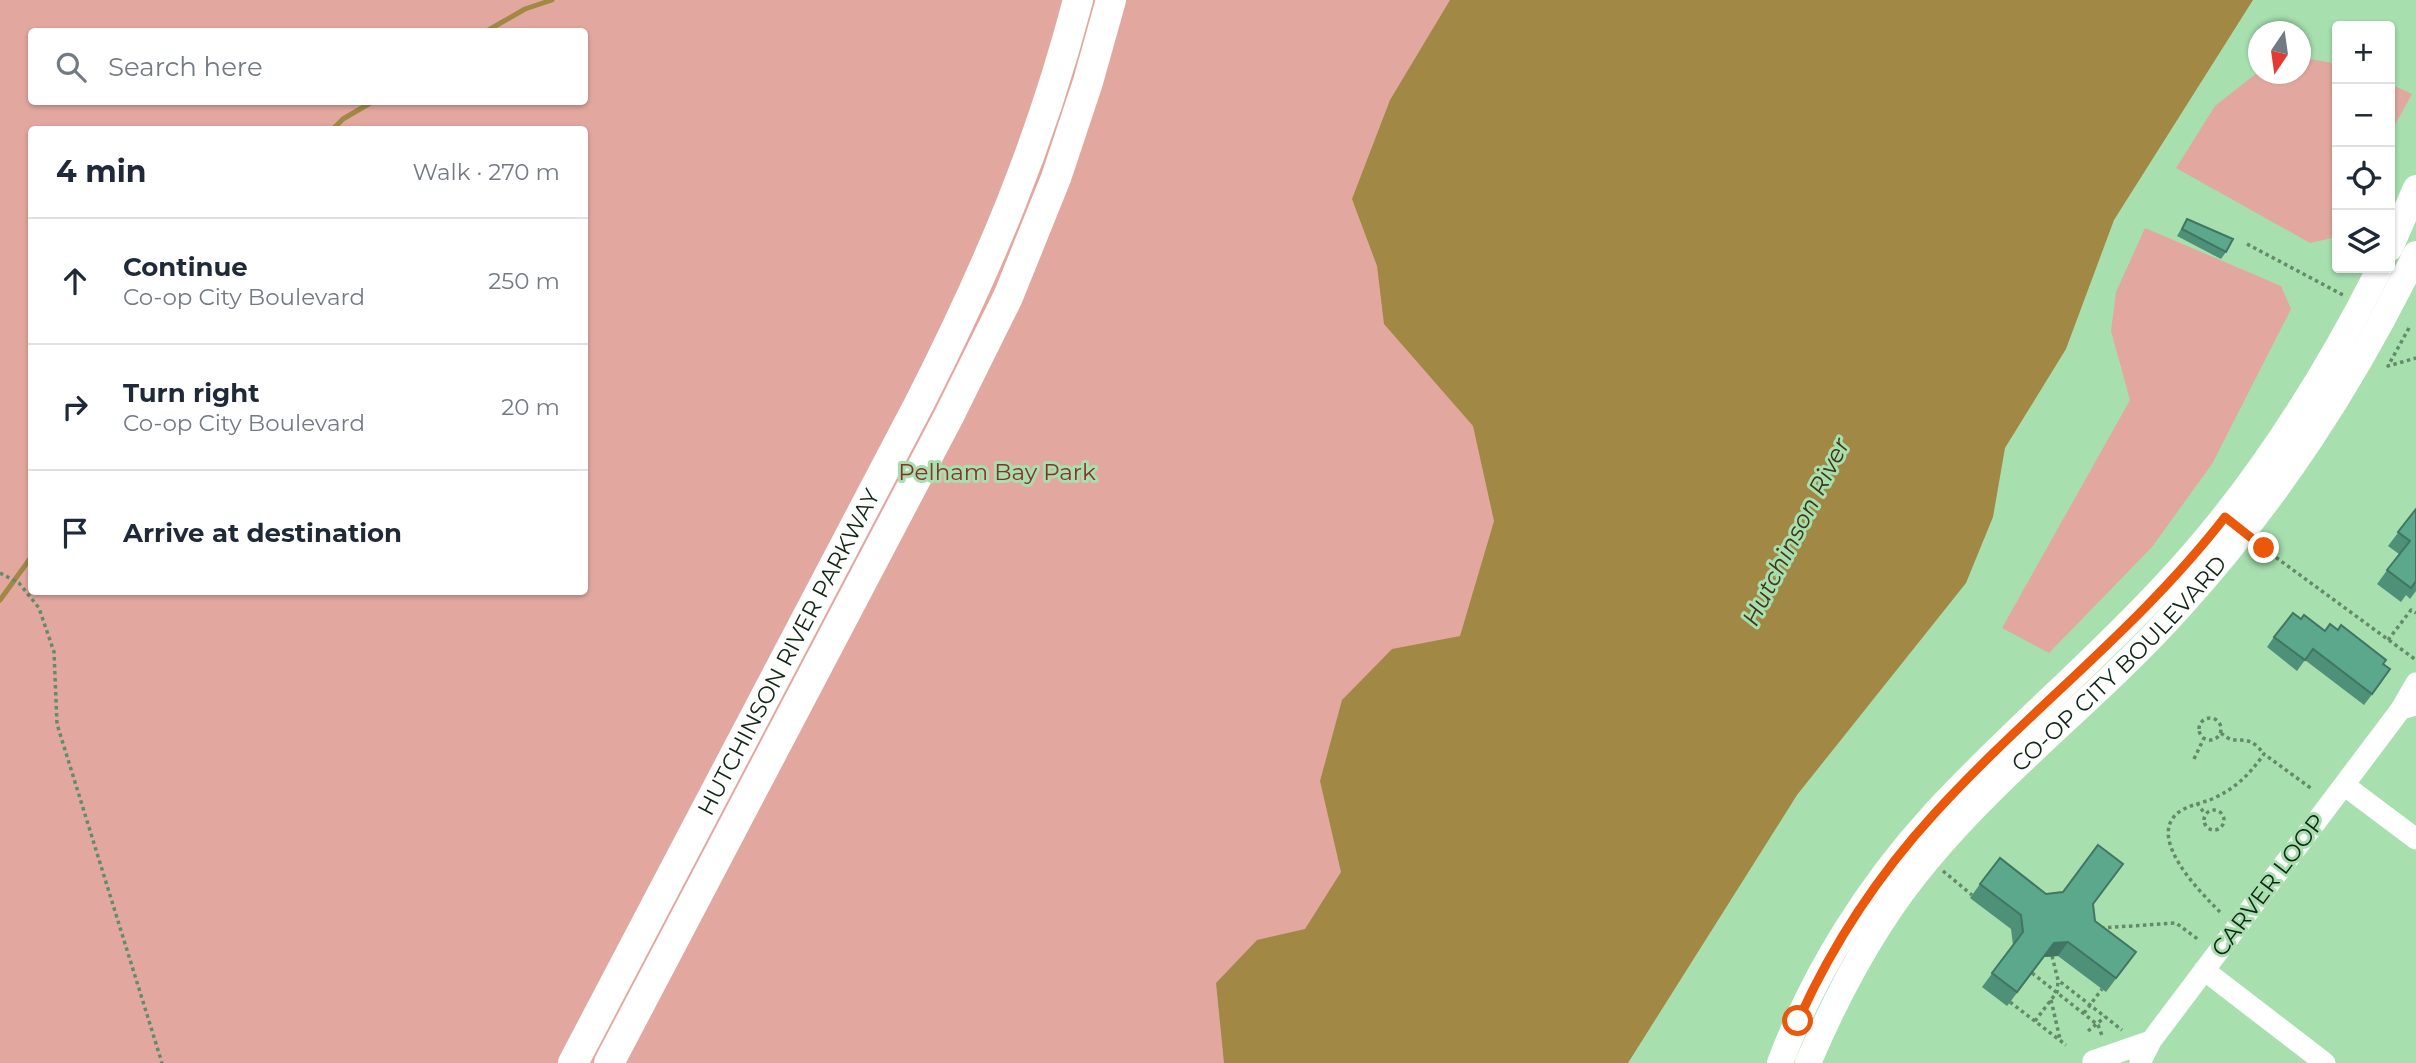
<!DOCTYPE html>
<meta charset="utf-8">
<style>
body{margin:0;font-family:Montserrat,sans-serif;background:#f6f6f7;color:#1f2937}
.controls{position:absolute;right:21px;top:21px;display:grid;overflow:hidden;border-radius:7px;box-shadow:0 2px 5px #0004}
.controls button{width:63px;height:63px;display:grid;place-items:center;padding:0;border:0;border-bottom:2px solid #e0e1e3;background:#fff;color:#1f2937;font:35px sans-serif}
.compass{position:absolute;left:2248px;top:21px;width:63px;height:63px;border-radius:50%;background:#fff;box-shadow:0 2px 5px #0004;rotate:193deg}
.stop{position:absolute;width:21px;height:21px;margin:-16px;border:5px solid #ea580c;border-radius:50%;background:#fff}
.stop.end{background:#ea580c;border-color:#fff;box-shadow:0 2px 7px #0008}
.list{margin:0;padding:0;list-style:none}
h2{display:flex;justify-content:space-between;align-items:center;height:91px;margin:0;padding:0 28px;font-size:30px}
h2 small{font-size:23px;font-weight:400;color:#747a83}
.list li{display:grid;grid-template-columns:46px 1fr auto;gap:21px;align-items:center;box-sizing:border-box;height:126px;padding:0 28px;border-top:2px solid #e0e1e3}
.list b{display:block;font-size:26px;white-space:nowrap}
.list p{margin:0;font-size:23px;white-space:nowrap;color:#747a83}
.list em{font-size:23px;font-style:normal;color:#747a83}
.icon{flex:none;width:38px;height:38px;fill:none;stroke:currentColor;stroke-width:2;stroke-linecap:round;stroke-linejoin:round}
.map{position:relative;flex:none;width:2416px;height:1063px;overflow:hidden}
.search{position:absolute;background:#fff;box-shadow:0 2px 5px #0004;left:28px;top:28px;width:560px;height:77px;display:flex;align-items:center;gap:18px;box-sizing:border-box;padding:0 24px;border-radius:7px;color:#747a83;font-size:26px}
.panel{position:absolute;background:#fff;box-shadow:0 2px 5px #0004;left:28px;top:126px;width:560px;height:469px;border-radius:7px}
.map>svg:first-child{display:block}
.green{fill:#e2a8a0;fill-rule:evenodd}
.water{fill:#a28845}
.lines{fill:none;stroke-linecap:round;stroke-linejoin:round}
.stream{stroke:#a28845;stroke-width:5}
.path{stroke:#638b69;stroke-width:3.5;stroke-dasharray:3.5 3.5;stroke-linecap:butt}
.minor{stroke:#fff;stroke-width:21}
.major{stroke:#fff;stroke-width:26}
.highway{stroke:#fff;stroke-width:30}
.wall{fill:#4e9078}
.shaded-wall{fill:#407662}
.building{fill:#5ba88c;stroke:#407662;stroke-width:2}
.route{stroke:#ea580c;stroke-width:9}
.labels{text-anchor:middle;stroke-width:6;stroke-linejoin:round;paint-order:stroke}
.park-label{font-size:23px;fill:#893129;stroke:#a7dfaf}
.street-label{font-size:23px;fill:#112715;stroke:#a7dfaf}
.water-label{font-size:24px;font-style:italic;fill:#423618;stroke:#a7dfaf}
</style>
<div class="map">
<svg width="2416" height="1063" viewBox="0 0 2416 1063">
<rect width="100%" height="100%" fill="#a7dfaf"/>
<path class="green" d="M0,0H1910L1327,1063H0ZM32,32H584V102H32ZM32,130H584V592H32Z
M2301,57L2337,64V228L2332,238L2310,243L2176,168L2215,106L2258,72V74H2300Z
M2390,84L2412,94L2390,134Z
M2145,228L2281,286L2291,309L2212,464L2152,547L2049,653L2002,628L2130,400L2111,331L2116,292Z"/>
<path class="water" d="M1450,0H2253L2114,220L2066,349L2005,448L1993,517L1966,583L1797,795L1628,1063H1224L1216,983L1257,940L1305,929L1341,872L1320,781L1342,700L1392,649L1460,636L1494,521L1473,426L1384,324L1377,266L1352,199L1390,100Z"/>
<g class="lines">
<path class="stream" d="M485,32L525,9L552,0
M332,130L343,119L372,102
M0,600L32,556"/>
<path class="path" d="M2247,244L2343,295
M2409,328L2388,366L2416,358
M2259,545L2416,660
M0,573L19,583L39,608L54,652L57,724L162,1063
M2388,640L2411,610L2416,613
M2199 729a11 11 0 1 1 22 0a11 11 0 1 1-22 0Z
M2221,733C2238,749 2245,729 2264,754
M2194,759L2204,738
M2197,803L2205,814
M2204 820a10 10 0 1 1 20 0a10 10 0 1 1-20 0Z
M1943,871L1972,895
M2220,912C2200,892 2142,834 2182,810C2191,805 2202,803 2212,799C2235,789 2250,774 2264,754L2312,789
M2101,928L2176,923L2199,940
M2052,956L2058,980L2122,1030
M2032,973L2098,1025L2103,1038
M2051,1000L2060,1039
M2010,1002L2066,1045
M2084,1013L2102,989
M2035,1021L2057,992L2058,982
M2088,1031L2105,1017"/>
<path class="minor" d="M2416,683L2401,709L2416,705
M2344,785L2416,839
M2204,970L2325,1063
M2151,1041L2401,709
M2093,1061L2151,1041L2140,1063"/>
<g class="major">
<path d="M2390,248L2416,188"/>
<path d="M1780,1063C1814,972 1869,885 1935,813C2008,734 2091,665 2164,586C2253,492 2322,383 2380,268"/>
<path id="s1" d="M1808,1063C1839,990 1877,919 1928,859C2004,768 2100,696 2179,608C2277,500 2352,385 2416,254"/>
</g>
<g class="highway">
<path id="s2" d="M573,1063L919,404C987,270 1040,146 1078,0"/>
<path d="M609,1063L949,416L1008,297L1056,178L1088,82L1111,0"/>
</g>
</g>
<path class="wall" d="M2187,219L2226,252L2221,259L2177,236Z
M2416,509V591L2410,599L2406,595L2401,602L2377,584L2399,554L2388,546Z
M2301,619L2325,631L2383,664V680L2364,705L2305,660L2297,671L2267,647L2274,637Z
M2123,864L2093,905L2095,921L2136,952L2106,992L2058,956L2044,957L2007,1006L1982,987L2013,945L2011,929L1970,898L1980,884L2046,894L2063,892Z"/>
<path class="shaded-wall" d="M2068,942L2058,956L2044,957L2007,1006L2054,943Z"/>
<path class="building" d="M2187,219L2233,239L2226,252L2182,229Z
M2416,509V581L2411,588L2387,570L2410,541L2398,532Z
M2293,613L2301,619L2304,615L2325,631L2330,624L2338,630L2341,625L2386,660L2383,664L2390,669L2372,694L2313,649L2305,660L2274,637Z
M2098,845L2123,864L2093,904L2095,921L2136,952L2116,978L2068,942L2054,943L2017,992L1992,973L2023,932L2021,915L1980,884L2000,858L2046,894L2063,892Z"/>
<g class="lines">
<path class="route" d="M1798,1021C1832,945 1879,874 1935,813C2028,711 2140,627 2225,517L2264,548"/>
</g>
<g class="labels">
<g class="park-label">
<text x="997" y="480">Pelham Bay Park</text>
</g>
<g class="street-label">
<text dy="8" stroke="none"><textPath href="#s2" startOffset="464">HUTCHINSON RIVER PARKWAY</textPath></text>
<text dy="8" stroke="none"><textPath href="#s1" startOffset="511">CO-OP CITY BOULEVARD</textPath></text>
<text transform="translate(2268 885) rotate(-53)" y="8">CARVER LOOP</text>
</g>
<g class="water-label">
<text transform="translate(1796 532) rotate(-63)" y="8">Hutchinson River</text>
</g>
</g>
</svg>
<div class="controls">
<button>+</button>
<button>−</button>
<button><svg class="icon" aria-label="locate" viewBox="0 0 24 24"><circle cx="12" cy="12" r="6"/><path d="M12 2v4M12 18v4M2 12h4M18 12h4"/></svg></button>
<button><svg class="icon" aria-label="layers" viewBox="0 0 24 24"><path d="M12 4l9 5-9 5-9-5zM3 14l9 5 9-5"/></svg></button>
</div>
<svg class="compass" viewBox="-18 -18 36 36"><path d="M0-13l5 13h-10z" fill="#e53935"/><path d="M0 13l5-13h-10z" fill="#747a83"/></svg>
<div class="stop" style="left:1798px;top:1021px"></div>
<div class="stop end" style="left:2264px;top:548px"></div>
<div class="search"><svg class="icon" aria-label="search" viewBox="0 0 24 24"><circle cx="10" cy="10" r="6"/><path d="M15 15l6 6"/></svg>Search here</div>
<section class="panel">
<h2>4 min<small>Walk · 270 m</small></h2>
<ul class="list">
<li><svg class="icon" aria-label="ahead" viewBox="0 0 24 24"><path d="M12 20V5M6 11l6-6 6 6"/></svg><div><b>Continue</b><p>Co-op City Boulevard</p></div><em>250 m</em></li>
<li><svg class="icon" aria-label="right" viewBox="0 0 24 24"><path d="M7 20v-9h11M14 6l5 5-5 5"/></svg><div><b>Turn right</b><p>Co-op City Boulevard</p></div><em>20 m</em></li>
<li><svg class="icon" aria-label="arrive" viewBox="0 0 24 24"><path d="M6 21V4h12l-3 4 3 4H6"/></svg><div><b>Arrive at destination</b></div></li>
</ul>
</section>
</div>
